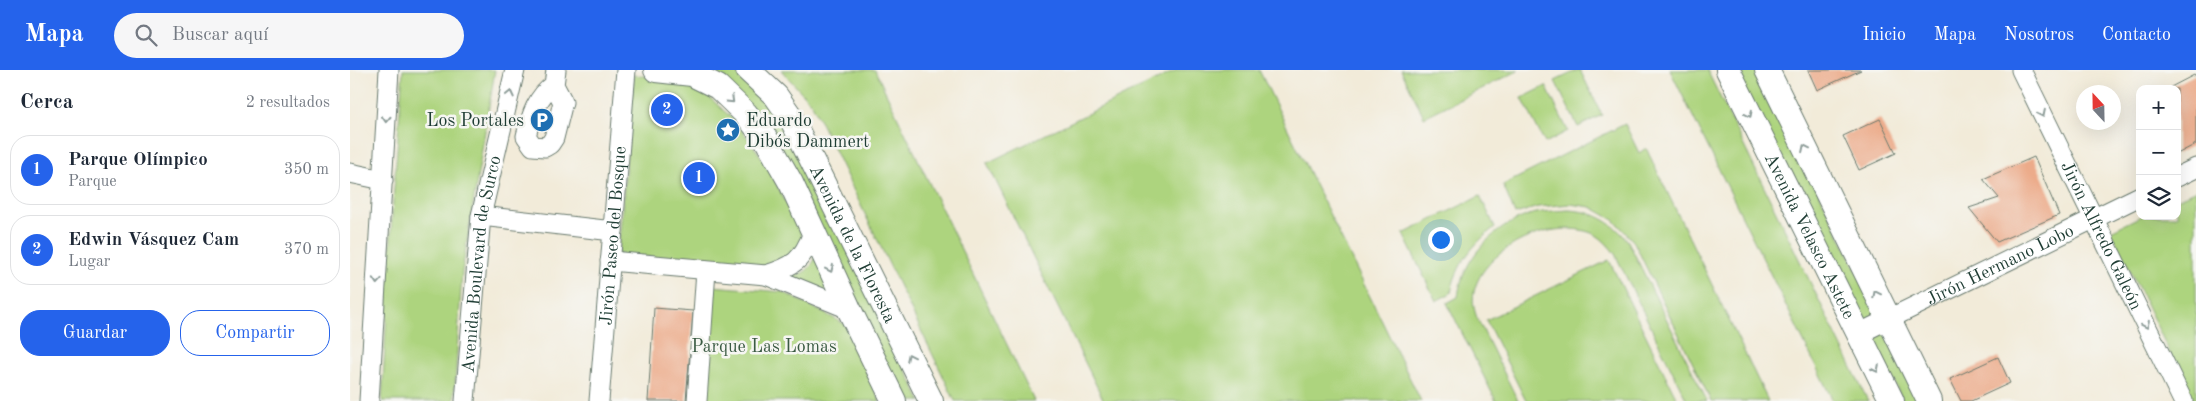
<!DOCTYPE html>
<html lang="es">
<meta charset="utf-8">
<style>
body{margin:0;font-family:"Old Standard TT",serif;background:#f6f6f7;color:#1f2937}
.controls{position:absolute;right:15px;top:15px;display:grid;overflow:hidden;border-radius:10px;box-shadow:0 5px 20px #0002}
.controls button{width:45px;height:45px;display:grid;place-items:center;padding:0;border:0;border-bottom:1px solid #e0e1e3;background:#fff;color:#1f2937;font:25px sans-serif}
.compass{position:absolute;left:1726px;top:15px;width:45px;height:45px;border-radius:50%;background:#fff;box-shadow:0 5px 20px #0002;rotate:338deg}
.you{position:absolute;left:1090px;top:169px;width:18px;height:18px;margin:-12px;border:4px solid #fff;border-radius:50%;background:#1a73e8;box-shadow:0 0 0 8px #1a73e833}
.badge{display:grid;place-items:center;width:32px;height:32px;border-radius:50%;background:#2563eb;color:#fff;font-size:16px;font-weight:700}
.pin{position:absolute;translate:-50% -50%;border:2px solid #fff;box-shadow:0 1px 5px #0006}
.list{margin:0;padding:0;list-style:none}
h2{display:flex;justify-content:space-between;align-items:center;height:65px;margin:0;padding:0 20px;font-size:21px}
h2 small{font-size:16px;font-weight:400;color:#747a83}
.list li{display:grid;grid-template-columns:32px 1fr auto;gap:15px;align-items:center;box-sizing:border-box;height:70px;margin:0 10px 10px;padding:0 10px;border:1px solid #e0e1e3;border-radius:20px}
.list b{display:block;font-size:19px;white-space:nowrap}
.list p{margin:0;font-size:16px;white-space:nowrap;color:#747a83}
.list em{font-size:16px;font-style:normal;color:#747a83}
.actions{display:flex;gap:10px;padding:15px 20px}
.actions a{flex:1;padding:11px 0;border:1px solid #2563eb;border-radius:20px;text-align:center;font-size:18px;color:#2563eb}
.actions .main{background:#2563eb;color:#fff}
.icon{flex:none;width:28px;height:28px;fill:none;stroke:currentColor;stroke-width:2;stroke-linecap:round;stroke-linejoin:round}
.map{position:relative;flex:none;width:1846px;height:331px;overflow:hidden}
header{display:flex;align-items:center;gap:30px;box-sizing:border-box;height:70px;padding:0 25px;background:#2563eb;color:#fff}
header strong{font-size:24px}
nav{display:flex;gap:28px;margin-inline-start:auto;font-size:18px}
.search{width:350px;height:45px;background:#f6f6f7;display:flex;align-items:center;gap:12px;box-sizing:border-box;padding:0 18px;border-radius:28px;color:#747a83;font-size:19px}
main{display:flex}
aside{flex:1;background:#fff}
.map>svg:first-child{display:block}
.green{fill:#add47e;stroke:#668859}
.building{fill:#ecab8a}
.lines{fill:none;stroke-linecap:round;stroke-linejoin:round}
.minor-casing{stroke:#697a6e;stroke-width:21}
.major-casing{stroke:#697a6e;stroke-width:26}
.minor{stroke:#fff;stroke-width:19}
.major{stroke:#fff;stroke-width:24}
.oneway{stroke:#8f9e9a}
.labels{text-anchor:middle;stroke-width:5;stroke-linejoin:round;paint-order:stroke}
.poi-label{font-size:18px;fill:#1f3d34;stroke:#f6f6f2;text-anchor:end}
.street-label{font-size:18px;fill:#1f3d34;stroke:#f6f6f2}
.park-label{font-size:18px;fill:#3b5b43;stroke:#f6f6f2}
</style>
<header>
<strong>Mapa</strong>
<div class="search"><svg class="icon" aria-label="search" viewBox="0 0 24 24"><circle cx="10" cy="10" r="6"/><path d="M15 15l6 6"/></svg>Buscar aquí</div>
<nav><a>Inicio</a><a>Mapa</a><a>Nosotros</a><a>Contacto</a></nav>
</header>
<main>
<aside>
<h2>Cerca<small>2 resultados</small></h2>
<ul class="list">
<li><span class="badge">1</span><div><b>Parque Olímpico</b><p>Parque</p></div><em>350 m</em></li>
<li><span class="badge">2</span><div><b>Edwin Vásquez Cam</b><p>Lugar</p></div><em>370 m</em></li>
</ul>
<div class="actions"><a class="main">Guardar</a><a>Compartir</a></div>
</aside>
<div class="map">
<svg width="1846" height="331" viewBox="0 0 1846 331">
<rect width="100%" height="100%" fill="#f6f6f2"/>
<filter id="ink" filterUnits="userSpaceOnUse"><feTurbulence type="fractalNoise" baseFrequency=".02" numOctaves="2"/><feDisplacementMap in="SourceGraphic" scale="10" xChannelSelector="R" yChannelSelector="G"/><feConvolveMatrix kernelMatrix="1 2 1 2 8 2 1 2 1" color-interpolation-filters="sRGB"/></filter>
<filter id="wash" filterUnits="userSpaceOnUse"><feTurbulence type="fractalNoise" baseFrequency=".0096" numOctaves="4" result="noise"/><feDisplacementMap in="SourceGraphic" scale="20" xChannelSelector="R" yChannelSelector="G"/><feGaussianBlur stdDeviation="1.12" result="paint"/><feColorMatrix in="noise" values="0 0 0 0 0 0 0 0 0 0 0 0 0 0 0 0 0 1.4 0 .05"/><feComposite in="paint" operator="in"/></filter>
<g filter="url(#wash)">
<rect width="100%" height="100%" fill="#f2ebd9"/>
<path class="green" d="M53,0H145L112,202L104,331H32L42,145Z
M345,0H385L394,5L432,46L571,331H553L443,101Z
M431,0H525L684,331H605L462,34Z
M827,0H909L1071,331H754L637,93Z
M1051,0H1168V1L1074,47Z
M1228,0H1230L1252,45L1228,57L1205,11Z
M1320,0H1357L1518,331H1483Z
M1384,0H1409L1528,244L1509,254Z
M284,5L324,9L356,24L387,53L415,92L451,162L452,173L449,182L419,199L268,184Z
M1196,16L1218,61L1195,73L1172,28Z
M1275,54L1289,83L1296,78L1418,331H1361L1284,172L1264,150L1241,137L1220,134L1188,137L1165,144L1153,115Z
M1846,120V331H1843L1761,161L1791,146H1827V129Z
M1130,126L1145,157C1123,174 1106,195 1101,223L1086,231L1053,164Z
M1218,140C1243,141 1262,151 1278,171L1357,331H1337L1265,184C1259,176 1254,170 1246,165C1206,145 1133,178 1124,222C1122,232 1124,239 1127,248L1168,331H1146L1097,233L1108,227C1112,189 1143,157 1179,145C1191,141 1205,141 1218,140Z
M467,184L486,227L432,208C452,204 459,204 467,184Z
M1259,190L1328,331H1176L1136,250Z
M362,216L433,222L495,254L530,331H354Z
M1535,263L1568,331H1553L1523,269Z"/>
<g id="blocks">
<path class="building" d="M1458,0H1511L1467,20Z
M1846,4V74L1827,84V19H1817Z
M1530,49L1546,83L1509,100L1493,66Z
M1684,87L1709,145L1647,172L1619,138L1649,128L1633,109Z
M304,238L343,241L336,331H298Z
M1648,287L1660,313L1621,331H1611L1600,309Z"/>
</g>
</g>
<g filter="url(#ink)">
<use href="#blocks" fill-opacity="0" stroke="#697a6e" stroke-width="1"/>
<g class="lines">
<g class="minor-casing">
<g id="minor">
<path id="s1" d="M1671,0L1833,331"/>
<path d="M204,15C187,26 181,46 176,66L183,76L195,77L200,74L204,68L213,32L204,15L206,0"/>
<path d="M0,103L33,110"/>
<path d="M1827,107L1846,98"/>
<path d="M131,146L263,161"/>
<path d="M260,191L416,205L499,239"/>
<path d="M416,205C444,196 452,191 463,163"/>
<path id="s2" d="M1508,264L1790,126"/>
<path d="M19,331L39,0"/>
<path id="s3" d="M115,331L131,146L165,0"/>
<path id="s4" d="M249,331L276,0"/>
<path d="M347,331L356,200"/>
</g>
</g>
<g class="major-casing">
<g id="major">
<path d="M306,0L342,4L368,17L396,44L416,69L441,113L499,239L544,331"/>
<path id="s5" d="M398,0L426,26L440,46L581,331"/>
<path id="s6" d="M1378,0L1542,331"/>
<path d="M1417,0L1579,331"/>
</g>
</g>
<use href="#minor" class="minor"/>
<use href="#major" class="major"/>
</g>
<defs><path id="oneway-chevron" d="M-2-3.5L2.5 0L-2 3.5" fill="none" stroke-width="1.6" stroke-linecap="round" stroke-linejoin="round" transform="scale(1.25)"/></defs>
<g class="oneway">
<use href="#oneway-chevron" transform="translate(160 24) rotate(-77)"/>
<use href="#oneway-chevron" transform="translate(381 30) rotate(44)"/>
<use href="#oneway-chevron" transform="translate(1399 44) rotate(64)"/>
<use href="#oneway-chevron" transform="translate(1692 44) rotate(64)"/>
<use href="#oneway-chevron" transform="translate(36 49) rotate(93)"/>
<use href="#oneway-chevron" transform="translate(1455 78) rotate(-116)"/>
<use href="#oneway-chevron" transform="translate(480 199) rotate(65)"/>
<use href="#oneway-chevron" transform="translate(27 211) rotate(94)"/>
<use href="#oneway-chevron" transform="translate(1526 224) rotate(-116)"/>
<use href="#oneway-chevron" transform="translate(1796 255) rotate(64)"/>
<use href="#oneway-chevron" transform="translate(560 287) rotate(-116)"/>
<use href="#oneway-chevron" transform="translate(1526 299) rotate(63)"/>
</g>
</g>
<defs>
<g id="parking-disc" transform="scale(1.25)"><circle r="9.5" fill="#1f6fb2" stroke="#f6f6f2"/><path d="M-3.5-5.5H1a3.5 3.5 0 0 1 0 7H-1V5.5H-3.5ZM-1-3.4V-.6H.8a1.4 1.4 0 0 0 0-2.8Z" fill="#fff"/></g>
<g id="sight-disc" transform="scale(1.25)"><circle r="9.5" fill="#1f6fb2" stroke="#f6f6f2"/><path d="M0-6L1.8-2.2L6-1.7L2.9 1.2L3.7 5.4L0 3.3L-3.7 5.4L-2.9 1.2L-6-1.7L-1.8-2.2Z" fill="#fff"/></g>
</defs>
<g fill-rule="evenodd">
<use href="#parking-disc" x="192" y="50"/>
<use href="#sight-disc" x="378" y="60"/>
</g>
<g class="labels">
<g class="poi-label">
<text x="174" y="56">Los Portales</text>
<text x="396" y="56" text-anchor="start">Eduardo<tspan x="396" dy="21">Dibós Dammert</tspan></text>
</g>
<g class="street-label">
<text dy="6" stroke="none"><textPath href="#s1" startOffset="184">Jirón Alfredo Galeón</textPath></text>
<text dy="6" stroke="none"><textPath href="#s4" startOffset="166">Jirón Paseo del Bosque</textPath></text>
<text dy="6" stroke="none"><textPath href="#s6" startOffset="185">Avenida Velasco Astete</textPath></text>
<text dy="6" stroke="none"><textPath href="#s5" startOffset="205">Avenida de la Floresta</textPath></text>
<text dy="6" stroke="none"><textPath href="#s3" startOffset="138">Avenida Boulevard de Surco</textPath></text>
<text dy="6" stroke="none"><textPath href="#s2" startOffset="158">Jirón Hermano Lobo</textPath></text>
</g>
<g class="park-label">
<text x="414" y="282">Parque Las Lomas</text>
</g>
</g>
</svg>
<div class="controls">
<button>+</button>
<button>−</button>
<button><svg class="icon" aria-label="layers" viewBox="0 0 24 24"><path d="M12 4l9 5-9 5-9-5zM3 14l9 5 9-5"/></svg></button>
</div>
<svg class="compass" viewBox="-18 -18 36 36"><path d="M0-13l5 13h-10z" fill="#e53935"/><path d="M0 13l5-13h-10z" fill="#747a83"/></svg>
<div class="you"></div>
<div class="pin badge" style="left:349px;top:108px">1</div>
<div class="pin badge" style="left:317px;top:40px">2</div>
</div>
</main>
